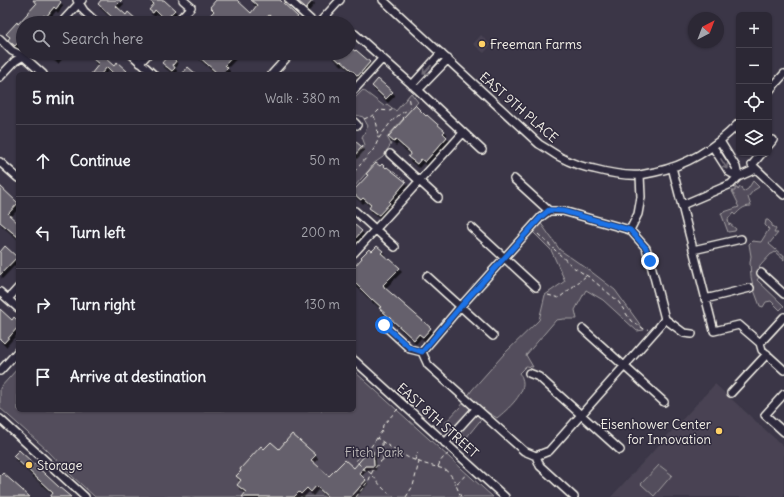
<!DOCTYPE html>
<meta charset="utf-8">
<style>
body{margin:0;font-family:Delius,sans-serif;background:#34303d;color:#f1f3f6}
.controls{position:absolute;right:12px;top:12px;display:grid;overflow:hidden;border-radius:6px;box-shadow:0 1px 3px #0004}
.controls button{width:36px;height:36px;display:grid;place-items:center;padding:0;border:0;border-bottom:1px solid #484450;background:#2c2835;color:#f1f3f6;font:20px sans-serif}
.compass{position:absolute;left:688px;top:12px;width:36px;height:36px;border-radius:50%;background:#2c2835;box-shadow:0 1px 3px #0004;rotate:42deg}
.stop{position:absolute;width:12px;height:12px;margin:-9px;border:3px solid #1a73e8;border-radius:50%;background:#fff}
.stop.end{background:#1a73e8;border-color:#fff;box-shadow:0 1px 4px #0008}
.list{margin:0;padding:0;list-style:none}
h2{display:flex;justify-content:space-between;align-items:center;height:52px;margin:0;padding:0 16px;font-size:17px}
h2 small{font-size:13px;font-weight:400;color:#a6a6ad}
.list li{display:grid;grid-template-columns:26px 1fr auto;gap:12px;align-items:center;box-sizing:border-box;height:72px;padding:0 16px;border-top:1px solid #484450}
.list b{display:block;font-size:15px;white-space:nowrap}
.list em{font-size:13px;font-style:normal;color:#a6a6ad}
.icon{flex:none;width:22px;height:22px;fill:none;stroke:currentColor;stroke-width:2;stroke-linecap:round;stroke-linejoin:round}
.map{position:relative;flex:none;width:784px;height:497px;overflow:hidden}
.search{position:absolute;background:#2c2835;box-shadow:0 1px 3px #0004;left:16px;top:16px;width:340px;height:44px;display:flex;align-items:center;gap:10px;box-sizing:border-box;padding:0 14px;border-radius:22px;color:#a6a6ad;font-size:15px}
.panel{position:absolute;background:#2c2835;box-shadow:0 1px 3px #0004;left:16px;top:72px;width:340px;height:340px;border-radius:6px}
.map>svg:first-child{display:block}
.built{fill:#484352}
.green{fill:#534e5c;stroke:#a4a0a2}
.building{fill:#65616c;stroke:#f4f1e8;filter:url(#shadow)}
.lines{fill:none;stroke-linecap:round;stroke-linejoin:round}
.minor-casing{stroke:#f4f1e8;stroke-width:10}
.path{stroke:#f4f1e8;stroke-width:1;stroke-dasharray:4 3;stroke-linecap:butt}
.minor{stroke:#2f2a3d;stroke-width:7}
.oneway{stroke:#747079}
.route{stroke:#1a73e8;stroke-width:5}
.poi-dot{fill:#ffd166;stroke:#2f2a3d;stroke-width:1.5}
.labels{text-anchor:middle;stroke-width:3;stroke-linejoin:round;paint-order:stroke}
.poi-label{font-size:13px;fill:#f4f1e8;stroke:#2f2a3d;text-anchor:start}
.street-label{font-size:13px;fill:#f4f1e8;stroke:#2f2a3d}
.park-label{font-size:13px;fill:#bcb8b7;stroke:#2f2a3d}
</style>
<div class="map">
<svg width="784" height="497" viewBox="0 0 784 497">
<defs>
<filter id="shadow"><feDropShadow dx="2" dy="3.5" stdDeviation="0" flood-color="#0009"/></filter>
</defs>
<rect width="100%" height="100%" fill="#3b3647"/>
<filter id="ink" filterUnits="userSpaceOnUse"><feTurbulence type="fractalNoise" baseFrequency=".025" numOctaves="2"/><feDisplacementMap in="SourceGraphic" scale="8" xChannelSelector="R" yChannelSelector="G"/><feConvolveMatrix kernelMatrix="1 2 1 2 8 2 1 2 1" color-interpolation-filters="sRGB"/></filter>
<g filter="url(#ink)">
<path class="built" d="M481,35L491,45L484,53L473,44Z
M715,384L784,447V497H611Z"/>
<path class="green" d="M363,90L384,106L387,104L396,111L411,93L418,102L387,137L391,144L383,157L373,164L369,170L354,187V158L365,145L362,137L368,126L363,117L356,115L354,113V99Z
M753,181L759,187L756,189L754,190L748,197L751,206C743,206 740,210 735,215L733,213L728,219L729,225L730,224L736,229L735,231L728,232L721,213L739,207L737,204L738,203L732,191H735V188H737L738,190L739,189V188L741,187L743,192L748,189Z
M766,220H768L772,224V226L776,229L774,233H778L769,244L782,255H784V260L775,252L772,254H771L760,266L759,270L756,273L760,276L757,280L784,306L780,310L771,301L766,302L763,307L760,306L754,290L751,277L750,263L751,256L749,244L752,241L761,242L769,229L765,225Z
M540,222L560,250L589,270L615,290L644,330L637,331L603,300L586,290L575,310L577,319H564L556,320L526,355L533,367L526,366L519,373C520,375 522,376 522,378C528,392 507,410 497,418L487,412L462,443L444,424L461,406L472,390L504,354L539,320L545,295L565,281L551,250L532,231Z
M18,368V410H354V371L493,497H95L72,476L46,449L0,408V388Z
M659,465L672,475L654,496L641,484Z"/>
<path class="building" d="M33,0H59L61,2L56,9L54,7L46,17L44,15L36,23H23V37L15,46L8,40L10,37L6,34L17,22L18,24L36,4Z
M101,0H122L116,6L126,15L128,12L137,20L134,23H116L111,18L112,17L98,4Z
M149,0H164L175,10L165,20L155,10L153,13L149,10L154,4Z
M216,0H237L251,13L257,5L251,0H280L298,17L292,23H278L269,15L261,23H203L214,11L210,7Z
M297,0H313L306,8Z
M349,47L355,51L356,50L370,62L358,76L341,61L340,62L330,53H349Z
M48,53H62L56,60Z
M88,53H109L105,58L114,66L117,62L127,71L124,74H114L107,67L101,74H91L99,64L93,59L94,58Z
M170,53L175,57L174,59L176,61L173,65L175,68L172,71L162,63Z
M195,53H212L216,56L219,53H236L225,65L228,68L222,74H218Z
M188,67L196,74H182Z
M378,79L393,92L386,99L372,86Z
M415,105L426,116L427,115L445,131L443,133L447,137L425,162L421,159L417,164L408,157L411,153L396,140L394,142L388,137L404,119L403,118Z
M354,140L362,147L354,156Z
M376,163L380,166L382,164L386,168L387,167L406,182L389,202L390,203L379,215L369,208L371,205L363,198L361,200L354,194V190L368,175L366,174Z
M0,186L18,203L8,214L18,223V237L0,222Z
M354,224L362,231L354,240Z
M5,246L17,257L0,275V252Z
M377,246L383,251L381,253L389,260L390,259L400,268L383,285L384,286V287L431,328L423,337L419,334L414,340L379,308L381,307L372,299V300L354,282V267L362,258L361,257L369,249L372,251Z
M0,309L12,320L14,317L18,321V327L4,343L0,339Z
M292,434L316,455L311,460L329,476L345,460L354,468L365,455V452L373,451L374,466H365L359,473L366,480L351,497H328L316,486L311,492L307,488L301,494L299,492L294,497H242L246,492L237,485L241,480L236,476L241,471L240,469L261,446L264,449L271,442L279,449Z
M19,450L59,487L71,497H50L53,493L13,456Z
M3,473L30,497H0V476Z"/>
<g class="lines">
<g class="minor-casing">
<path id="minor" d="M77,0L84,11L97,23
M289,0L314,23
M383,0L539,144C546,148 553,153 560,157C571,163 582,167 594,169C609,173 625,176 640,175C645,174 650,173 655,172C689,165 715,148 739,123
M61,23L82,0
M176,23L191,7L183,0
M319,23L340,0
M355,34L418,90L482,150
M0,39L12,51L23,56L43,74
M130,53L153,74
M140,63L149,53
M272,74L291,53
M0,77L15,61L28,53
M412,85L441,53
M354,90L382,59
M418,90L448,59
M769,91L784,74
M354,122L357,125
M720,141L736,167L738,177
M769,145L773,140
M713,147L729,172L738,177
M762,153L752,165L784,195
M390,154L438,198
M0,162L18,178
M672,167L714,331L739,325L760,343L762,350L784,370
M514,179L549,211
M682,205L731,184L738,177L756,169
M355,211L395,247
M471,227L536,287
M630,230L638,214L641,197L640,175
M693,250L741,239
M354,253L463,133
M761,273L784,294
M427,276L493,336
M0,292L18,308
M8,299L18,288
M705,299L750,288
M665,319L684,333L692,334
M384,325L410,349L422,352L428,365L524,451L536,456L540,466L574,497
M583,329L664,402
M760,343L784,317
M422,352L461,306L541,217L549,211H563L630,230L646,248L650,261L665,319L659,327L549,451L536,456
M354,360L505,497
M0,371L18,351
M529,373L539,377L620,450
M731,393L767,354
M784,394L765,415L784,432
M0,419L85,497
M445,443L476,409"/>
</g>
<path class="path" d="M374,116L377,125L378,138
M364,119L374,115L379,110L390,111L393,109
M354,172L374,149L379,138L391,122L400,114L406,111L410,107L408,96
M538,234L573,267L589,277L618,301L631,321L646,330L648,329
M548,295L559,298L586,276
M398,409L383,425L382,431L377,438L396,451L409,458L425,464L444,469L449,473L453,478L461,497
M377,438L368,451H364L356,461L362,467L363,469C374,473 374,479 382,487C385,491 390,494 395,497
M382,442L383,461
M415,460L418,452
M438,467C440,461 443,457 448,454
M457,483L461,480L467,473
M356,497L369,480L373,470L381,461L388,458L401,455
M406,497L413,486L419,462"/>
<use href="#minor" class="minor"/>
</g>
<defs><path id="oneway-shaft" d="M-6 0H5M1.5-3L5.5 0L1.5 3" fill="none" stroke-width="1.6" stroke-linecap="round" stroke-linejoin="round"/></defs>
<g class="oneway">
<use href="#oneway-shaft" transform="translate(427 70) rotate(133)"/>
<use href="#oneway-shaft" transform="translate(724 164) rotate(59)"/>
</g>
</g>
<g class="lines" filter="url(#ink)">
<path class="route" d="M384,325L410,348L422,352L461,306L541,217L549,210L563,211L630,230L646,248L650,261"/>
</g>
<g class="poi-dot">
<circle cx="482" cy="44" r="4"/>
<circle cx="719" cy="431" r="4"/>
<circle cx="29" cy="465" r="4"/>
</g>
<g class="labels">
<g class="poi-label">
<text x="490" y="49">Freeman Farms</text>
<text x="711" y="429" text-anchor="end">Eisenhower Center<tspan x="711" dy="15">for Innovation</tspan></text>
<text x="37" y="470">Storage</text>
</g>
<g class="street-label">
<text transform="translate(519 107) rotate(41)" y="5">EAST 9TH PLACE</text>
<text transform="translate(438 420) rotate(42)" y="5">EAST 8TH STREET</text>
</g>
<g class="park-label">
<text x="374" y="457">Fitch Park</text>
</g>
</g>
</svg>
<div class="controls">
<button>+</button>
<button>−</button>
<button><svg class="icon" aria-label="locate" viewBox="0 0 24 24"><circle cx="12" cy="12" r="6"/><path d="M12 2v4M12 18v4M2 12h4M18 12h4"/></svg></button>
<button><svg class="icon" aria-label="layers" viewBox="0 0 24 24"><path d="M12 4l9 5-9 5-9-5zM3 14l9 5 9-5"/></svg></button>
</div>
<svg class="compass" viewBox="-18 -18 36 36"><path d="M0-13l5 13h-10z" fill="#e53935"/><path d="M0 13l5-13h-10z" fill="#a6a6ad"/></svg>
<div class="stop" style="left:384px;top:325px"></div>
<div class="stop end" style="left:650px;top:261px"></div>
<div class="search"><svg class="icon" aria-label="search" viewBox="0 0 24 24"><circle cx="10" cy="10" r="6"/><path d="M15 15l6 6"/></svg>Search here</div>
<section class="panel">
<h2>5 min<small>Walk · 380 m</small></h2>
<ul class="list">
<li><svg class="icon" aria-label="ahead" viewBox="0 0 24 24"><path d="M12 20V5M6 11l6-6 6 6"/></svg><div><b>Continue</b></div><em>50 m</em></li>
<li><svg class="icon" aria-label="left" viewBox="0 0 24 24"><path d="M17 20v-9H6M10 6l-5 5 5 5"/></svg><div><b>Turn left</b></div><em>200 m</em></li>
<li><svg class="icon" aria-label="right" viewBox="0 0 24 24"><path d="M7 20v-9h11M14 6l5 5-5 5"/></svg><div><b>Turn right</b></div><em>130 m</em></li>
<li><svg class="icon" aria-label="arrive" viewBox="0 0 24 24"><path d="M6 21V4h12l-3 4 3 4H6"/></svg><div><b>Arrive at destination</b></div></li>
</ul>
</section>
</div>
